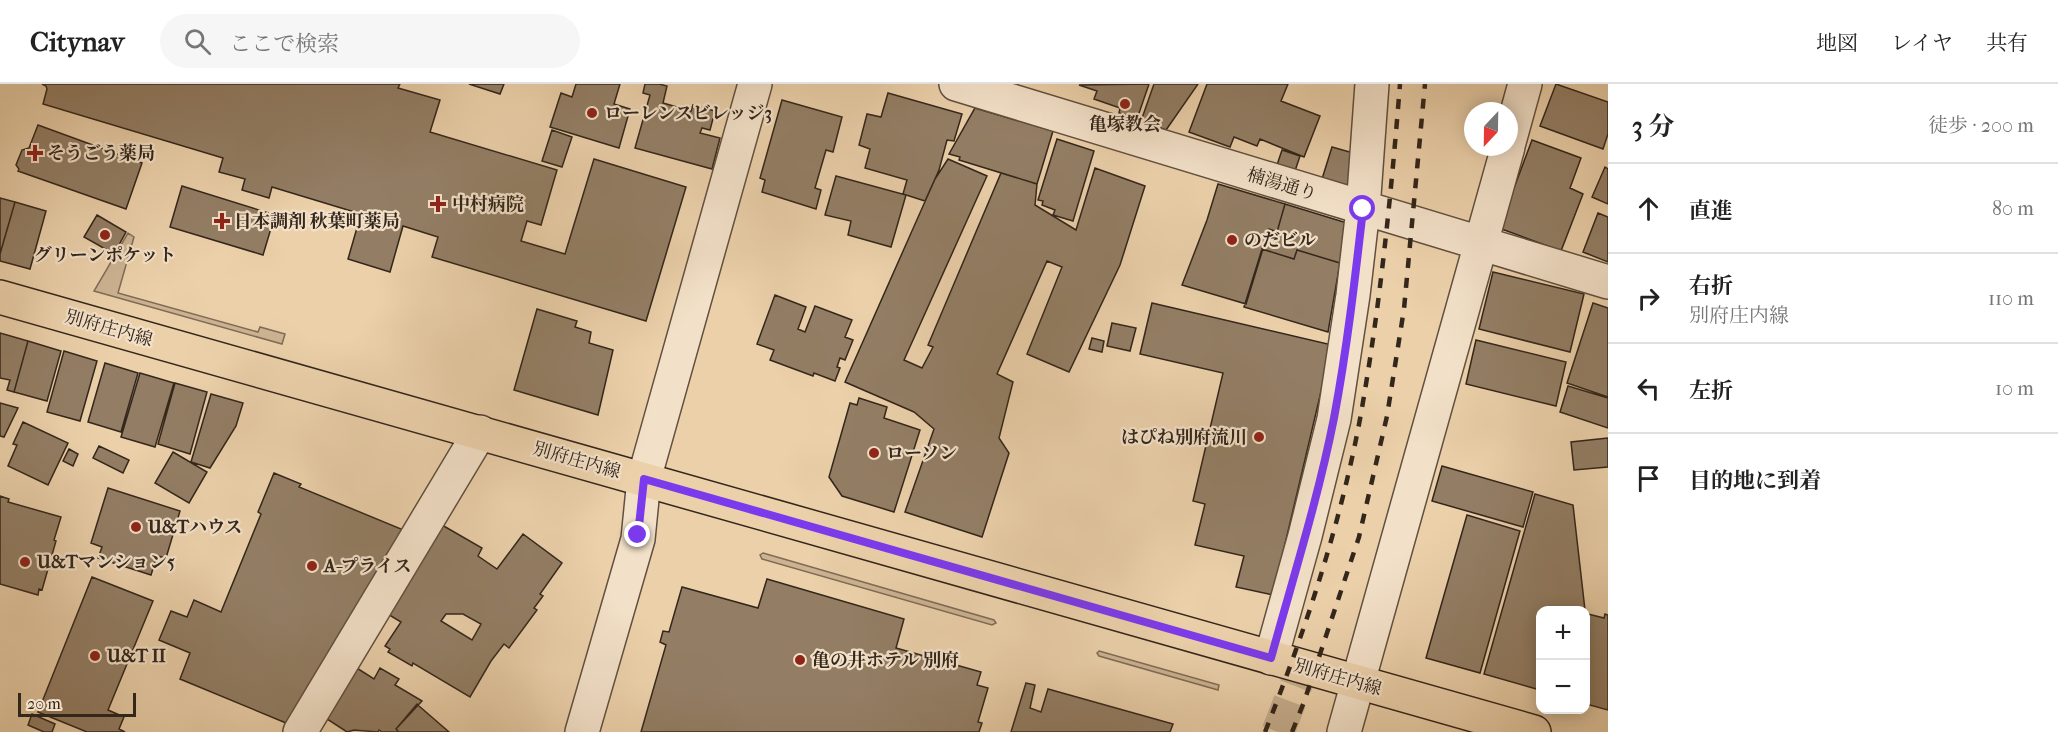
<!DOCTYPE html>
<html lang="ja">
<meta charset="utf-8">
<style>
body{margin:0;font-family:"IM FELL French Canon","Noto Serif JP",serif;background:#f6f6f6;color:#222}
.controls{position:absolute;right:18px;bottom:18px;display:grid;overflow:hidden;border-radius:12px;box-shadow:0 3px 15px #0003}
.controls button{width:54px;height:54px;display:grid;place-items:center;padding:0;border:0;border-bottom:2px solid #e0e0e0;background:#fff;color:#222;font:30px sans-serif}
.compass{position:absolute;left:1464px;top:18px;width:54px;height:54px;border-radius:50%;background:#fff;box-shadow:0 3px 15px #0003;rotate:202deg}
.scale{position:absolute;left:18px;bottom:15px;width:118px;box-sizing:border-box;padding-left:6px;border:3px solid #33261b;border-top:0;font-size:16px;line-height:21px;white-space:nowrap;color:#33261b;-webkit-text-stroke:4px #f2e0c8;paint-order:stroke}
.stop{position:absolute;width:18px;height:18px;margin:-14px;border:4px solid #7c3aed;border-radius:50%;background:#fff}
.stop.end{background:#7c3aed;border-color:#fff;box-shadow:0 2px 6px #0008}
.list{margin:0;padding:0;list-style:none}
h2{display:flex;justify-content:space-between;align-items:center;height:78px;margin:0;padding:0 24px;font-size:26px}
h2 small{font-size:20px;font-weight:400;color:#767676}
.list li{display:grid;grid-template-columns:39px 1fr auto;gap:18px;align-items:center;box-sizing:border-box;height:90px;padding:0 24px;border-top:2px solid #e0e0e0}
.list b{display:block;font-size:22px;white-space:nowrap}
.list p{margin:0;font-size:20px;white-space:nowrap;color:#767676}
.list em{font-size:20px;font-style:normal;color:#767676}
.icon{flex:none;width:33px;height:33px;fill:none;stroke:currentColor;stroke-width:2;stroke-linecap:round;stroke-linejoin:round}
.map{position:relative;flex:none;width:1608px;height:648px;overflow:hidden}
header{display:flex;align-items:center;gap:36px;box-sizing:border-box;height:84px;padding:0 30px;background:#fff;border-bottom:2px solid #e0e0e0}
header strong{font-size:28px}
nav{display:flex;gap:33px;margin-inline-start:auto;font-size:21px}
.search{width:420px;height:54px;background:#f6f6f6;display:flex;align-items:center;gap:15px;box-sizing:border-box;padding:0 21px;border-radius:33px;color:#767676;font-size:22px}
main{display:flex}
aside{flex:1;background:#fff}
.map>svg:first-child{display:block}
.green{fill:#ccb392;stroke:#806c56;stroke-width:1.5}
.building{fill:#937e65;stroke:#33261b;stroke-width:1.5;fill-rule:evenodd}
.lines{fill:none;stroke-linecap:round;stroke-linejoin:round}
.minor-tunnel{stroke:#c6ae8d;stroke-width:33;stroke-dasharray:33 16;stroke-linecap:butt}
.minor-casing{stroke:#61503f;stroke-width:36}
.major-casing{stroke:#33261b;stroke-width:36}
.minor{stroke:#f2e0c8;stroke-width:33}
.major{stroke:#ebd0aa;stroke-width:33}
.rail{stroke:#33261b;stroke-width:4.5;stroke-dasharray:10 10;stroke-linecap:butt}
.route{stroke:#7c3aed;stroke-width:8}
.poi-dot{fill:#8f2418;stroke:#f2e0c8;stroke-width:2}
.labels{text-anchor:middle;stroke-width:4.5;stroke-linejoin:round;paint-order:stroke}
.poi-label{font-size:18px;font-weight:bold;fill:#33261b;stroke:#f2e0c8;text-anchor:start}
.street-label{font-size:18px;fill:#33261b;stroke:#f2e0c8}
</style>
<header>
<strong>Citynav</strong>
<div class="search"><svg class="icon" aria-label="search" viewBox="0 0 24 24"><circle cx="10" cy="10" r="6"/><path d="M15 15l6 6"/></svg>ここで検索</div>
<nav><a>地図</a><a>レイヤ</a><a>共有</a></nav>
</header>
<main>
<div class="map">
<svg width="1608" height="648" viewBox="0 0 1608 648">
<rect width="100%" height="100%" fill="#ebd0aa"/>
<filter id="stains"><feTurbulence type="fractalNoise" baseFrequency=".00333" numOctaves="4"/><feColorMatrix values="0 0 0 0 .2 0 0 0 0 .09 0 0 0 0 .02 0 0 0 .5 -.17"/></filter>
<radialGradient id="worn" r=".72"><stop offset=".6" stop-color="#630" stop-opacity="0"/><stop offset="1" stop-color="#630" stop-opacity=".3"/></radialGradient>
<path class="green" d="M128,149L134,153L118,209L258,248L260,243L285,250L282,260L94,207Z
M763,469L994,536L996,539L992,541L762,475L760,471Z
M1099,567L1219,601L1218,606L1099,572L1097,569Z"/>
<path class="building" d="M400,0L398,4L440,16L430,48L557,86L541,141L527,137L521,157L565,170L594,75L686,103L646,237L432,173L438,153L403,142L390,188L348,175L361,130L272,103L269,114L242,106L245,95L219,88L223,74L43,20L47,5L46,2L42,0Z
M469,0H504L500,10Z
M576,0H620L614,20L630,25L619,64L550,43L561,9L572,13Z
M645,0H659L667,2L663,19L691,27L693,21L715,27L710,46L702,44L700,49L720,54L712,85L635,64L650,11L643,9Z
M1149,0L1137,35L1119,29L1120,24L1094,15L1097,7L1079,1Z
M1154,0H1198L1166,46L1141,37Z
M1207,0H1288L1281,17L1320,32L1304,73L1260,55L1257,62L1234,53L1230,63L1189,48Z
M1556,0L1608,18V50L1603,65L1540,42Z
M888,9L962,30L954,57L947,56L939,86L925,117L903,110L907,96L865,84L870,65L859,61L867,30L881,33Z
M782,16L842,33L833,68L826,66L815,104L821,106L816,125L762,108L765,96L760,94Z
M975,24L1053,47L1037,100L959,76L960,73L949,70Z
M38,41L142,79L126,125L18,87L19,85L16,81L22,66L29,64Z
M552,46L572,53L562,83L542,77Z
M1057,55L1094,67L1073,137L1053,131L1055,126L1042,121L1043,117L1038,116Z
M1532,56L1581,74L1570,104L1583,110L1561,167L1499,144Z
M1332,63L1357,70L1355,105L1322,95Z
M1282,66L1300,72L1295,87L1277,81Z
M948,75L987,92L904,276L922,284L933,263L928,261L1001,89L1037,100L1035,121L1076,146L1095,84L1145,102L1120,181L1069,288L1027,270L1062,183L1047,177L997,290L1013,298L999,354L1009,369L982,453L905,428L934,345L914,328L845,298L935,95Z
M1605,83L1608,85V120L1592,113Z
M836,92L906,111L891,163L848,151L851,137L825,131Z
M1218,100L1285,120L1277,148L1269,145L1246,220L1182,201L1207,136Z
M182,102L275,131L263,171L170,143Z
M0,114L15,118L0,170Z
M15,118L46,127L30,185L0,177V170Z
M1285,120L1347,139L1340,179L1297,166L1294,175L1262,165L1269,145L1277,148Z
M1598,129L1608,133V178L1583,168Z
M97,131L126,148L114,170L84,153Z
M1262,165L1294,175L1297,166L1340,179L1328,248L1244,223Z
M1493,188L1584,210L1570,268L1479,245Z
M775,211L806,223L798,245L805,248L815,222L852,236L845,253L853,256L845,276L840,274L837,283L840,284L835,297L814,289L813,292L770,276L774,266L757,260Z
M1152,219L1332,261L1273,511L1236,503L1244,472L1195,461L1205,420L1193,417L1223,289L1140,270Z
M1593,219L1608,224V313L1567,299Z
M537,225L577,237L575,243L591,248L589,259L613,266L598,331L514,306Z
M1112,239L1136,244L1130,267L1107,262Z
M0,249L28,257L14,308L7,306L10,296L0,294Z
M1092,254L1104,257L1102,268L1089,265Z
M1476,256L1566,278L1556,322L1466,300Z
M28,257L61,267L47,317L14,308Z
M64,267L97,277L80,337L47,328Z
M105,279L138,289L121,348L88,338Z
M140,289L174,299L155,363L121,353Z
M175,299L207,308L190,370L158,360Z
M1568,302L1608,314V344L1560,328Z
M211,310L243,319L236,342L210,384L191,378Z
M859,314L887,323L884,334L920,346L894,428L842,412L829,393L850,319L857,321Z
M0,319L18,324L4,353L0,352Z
M23,338L68,359L48,401L8,382L17,361L13,360Z
M1608,354V383L1574,386L1571,358Z
M99,362L129,376L123,389L93,374Z
M69,365L78,370L73,382L63,377Z
M173,368L207,388L189,419L155,399Z
M1442,382L1533,408L1523,443L1432,417Z
M274,389L301,400L299,403L406,447L286,639L180,595L190,569L159,556L171,527L187,533L194,516L221,528L261,430L258,428Z
M108,404L180,427L166,474L157,472L151,491L98,474L102,463L91,459Z
M1535,410L1573,421L1585,526H1540V606L1484,590Z
M0,412L9,415L8,418L61,433L54,456L56,457L42,506L39,505L38,511L0,500Z
M1467,431L1520,447L1480,589L1426,574Z
M442,441L482,464L478,472L497,485L523,450L562,479L540,510L543,512L534,524L537,526L509,564L504,560L491,577L470,613L413,579L412,582L388,568L390,565L385,562L401,538L386,529ZM446,530H463L481,540L472,556L441,537Z
M92,493L153,517L108,626L124,633L119,645L125,648H87L38,628Z
M767,495L904,535L896,564L981,588L977,601L988,604L978,638L982,639L979,648H641L666,561L660,558L663,547L669,548L682,503L758,524Z
M1588,530L1604,534L1605,530L1608,531V626L1586,620V537Z
M352,581L374,595L380,584L399,595L395,601L422,617L396,645L399,648H382L379,646L378,648L354,646L347,648L327,635Z
M1026,599L1035,601L1030,624L1041,628L1048,605L1173,640L1170,648H1011Z
M417,620L419,622L449,648H399L396,645Z
M32,630L55,640L52,648H44L28,641Z"/>
<g class="lines">
<path class="minor-tunnel" d="M1278,648L1303,583"/>
<g class="minor-casing">
<path id="minor" d="M956,0L1608,198
M1509,58L1525,0
M1271,574L1305,452L1334,335L1353,211L1363,125L1372,0
M300,648L480,348
M582,648L638,455L644,395L755,0
M1344,648L1508,63"/>
</g>
<g class="major-casing">
<path id="major" d="M0,213L1534,648"/>
</g>
<use href="#minor" class="minor"/>
<use href="#major" class="major"/>
<path class="rail" d="M1265,648C1305,547 1340,442 1360,335C1380,224 1391,112 1400,0
M1292,648L1304,618L1359,453L1387,332L1404,225L1425,0"/>
</g>
<g class="lines">
<path class="route" d="M638,451L644,395L1271,574C1293,494 1318,415 1334,334C1347,265 1355,195 1363,125"/>
</g>
<g class="poi-dot">
<circle cx="1125" cy="20" r="6"/>
<circle cx="592" cy="29" r="6"/>
<path d="M32 60h6v6h6v6h-6v6h-6v-6h-6v-6h6z"/>
<path d="M435 111h6v6h6v6h-6v6h-6v-6h-6v-6h6z"/>
<path d="M219 128h6v6h6v6h-6v6h-6v-6h-6v-6h6z"/>
<circle cx="105" cy="151" r="6"/>
<circle cx="1232" cy="156" r="6"/>
<circle cx="1259" cy="353" r="6"/>
<circle cx="874" cy="369" r="6"/>
<circle cx="136" cy="443" r="6"/>
<circle cx="25" cy="478" r="6"/>
<circle cx="312" cy="482" r="6"/>
<circle cx="95" cy="572" r="6"/>
<circle cx="800" cy="576" r="6"/>
</g>
<g class="labels">
<g class="poi-label">
<text x="604" y="35">ローレンスビレッジ3</text>
<text x="1125" y="46" text-anchor="middle">亀塚教会</text>
<text x="47" y="75">そうごう薬局</text>
<text x="452" y="126">中村病院</text>
<text x="234" y="143">日本調剤 秋葉町薬局</text>
<text x="1244" y="162">のだビル</text>
<text x="105" y="177" text-anchor="middle">グリーンポケット</text>
<text x="1247" y="359" text-anchor="end">はぴね別府流川</text>
<text x="886" y="375">ローソン</text>
<text x="148" y="449">U&amp;Tハウス</text>
<text x="37" y="484">U&amp;Tマンション5</text>
<text x="324" y="488">A-プライス</text>
<text x="107" y="578">U&amp;T II</text>
<text x="812" y="582">亀の井ホテル 別府</text>
</g>
<g class="street-label">
<text transform="translate(1282 100) rotate(17)" y="6">楠湯通り</text>
<text transform="translate(109 244) rotate(16)" y="6">別府庄内線</text>
<text transform="translate(577 376) rotate(16)" y="6">別府庄内線</text>
<text transform="translate(1338 593) rotate(16)" y="6">別府庄内線</text>
</g>
</g>
<rect width="100%" height="100%" filter="url(#stains)"/>
<rect width="100%" height="100%" fill="url(#worn)"/>
</svg>
<div class="controls">
<button>+</button>
<button>−</button>
</div>
<svg class="compass" viewBox="-18 -18 36 36"><path d="M0-13l5 13h-10z" fill="#e53935"/><path d="M0 13l5-13h-10z" fill="#767676"/></svg>
<div class="scale">20 m</div>
<div class="stop" style="left:1363px;top:125px"></div>
<div class="stop end" style="left:638px;top:451px"></div>
</div>
<aside>
<h2>3 分<small>徒歩 · 200 m</small></h2>
<ul class="list">
<li><svg class="icon" aria-label="ahead" viewBox="0 0 24 24"><path d="M12 20V5M6 11l6-6 6 6"/></svg><div><b>直進</b></div><em>80 m</em></li>
<li><svg class="icon" aria-label="right" viewBox="0 0 24 24"><path d="M7 20v-9h11M14 6l5 5-5 5"/></svg><div><b>右折</b><p>別府庄内線</p></div><em>110 m</em></li>
<li><svg class="icon" aria-label="left" viewBox="0 0 24 24"><path d="M17 20v-9H6M10 6l-5 5 5 5"/></svg><div><b>左折</b></div><em>10 m</em></li>
<li><svg class="icon" aria-label="arrive" viewBox="0 0 24 24"><path d="M6 21V4h12l-3 4 3 4H6"/></svg><div><b>目的地に到着</b></div></li>
</ul>
</aside>
</main>
